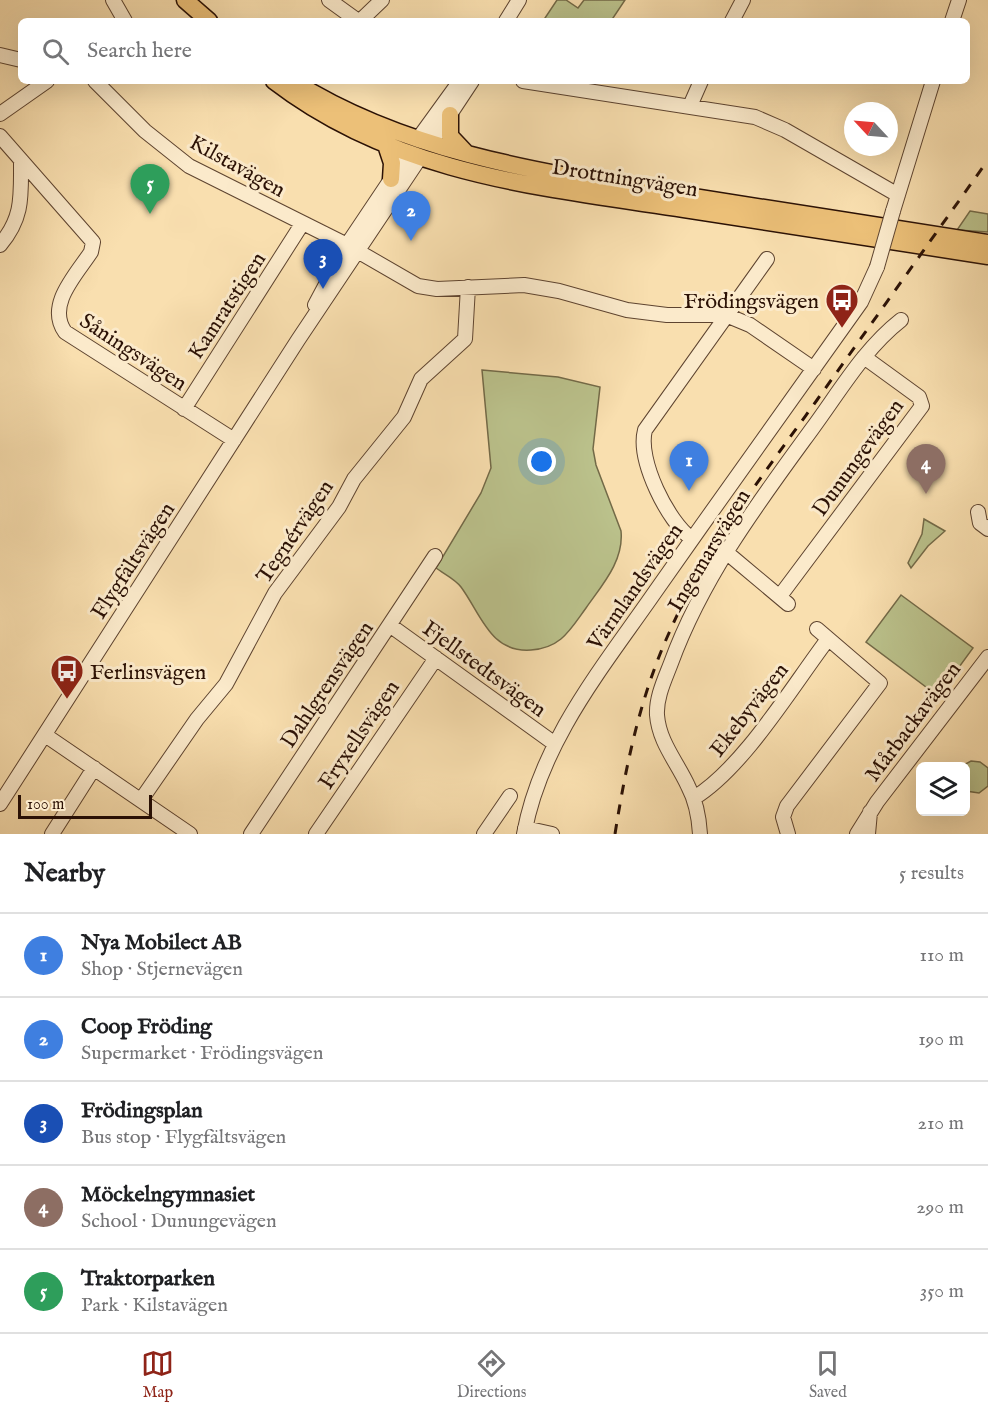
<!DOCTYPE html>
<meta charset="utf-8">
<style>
body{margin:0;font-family:"IM FELL English",serif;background:#f2f2f2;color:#202124}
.controls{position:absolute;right:18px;bottom:18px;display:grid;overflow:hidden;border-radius:9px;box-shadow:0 6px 24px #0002}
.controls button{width:54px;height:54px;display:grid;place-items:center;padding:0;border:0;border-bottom:2px solid #e0e0e0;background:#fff;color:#202124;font:30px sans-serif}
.compass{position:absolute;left:844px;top:102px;width:54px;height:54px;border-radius:50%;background:#fff;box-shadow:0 6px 24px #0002;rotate:296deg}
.scale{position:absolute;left:18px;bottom:15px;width:134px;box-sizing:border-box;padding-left:6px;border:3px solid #2b1105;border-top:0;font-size:16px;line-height:21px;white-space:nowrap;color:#2b1105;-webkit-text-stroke:4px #fbeacb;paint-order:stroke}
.you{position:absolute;left:542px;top:462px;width:21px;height:21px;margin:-15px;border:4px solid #fff;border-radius:50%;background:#1a73e8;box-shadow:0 0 0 9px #1a73e833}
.badge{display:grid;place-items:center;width:39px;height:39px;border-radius:50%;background:#8f2418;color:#fff;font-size:20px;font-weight:700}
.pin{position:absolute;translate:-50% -50px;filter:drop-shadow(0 2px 3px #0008)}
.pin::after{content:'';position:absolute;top:32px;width:21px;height:18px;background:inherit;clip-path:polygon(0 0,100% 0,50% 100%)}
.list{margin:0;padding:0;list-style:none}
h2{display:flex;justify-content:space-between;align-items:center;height:78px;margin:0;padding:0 24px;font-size:26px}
h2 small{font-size:20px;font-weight:400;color:#757577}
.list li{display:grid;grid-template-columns:39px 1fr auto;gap:18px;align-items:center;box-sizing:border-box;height:84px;padding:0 24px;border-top:2px solid #e0e0e0}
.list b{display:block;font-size:22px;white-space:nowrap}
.list p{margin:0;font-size:20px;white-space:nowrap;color:#757577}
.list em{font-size:20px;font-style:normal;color:#757577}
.icon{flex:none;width:33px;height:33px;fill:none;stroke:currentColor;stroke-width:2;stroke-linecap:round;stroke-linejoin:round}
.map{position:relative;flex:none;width:988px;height:834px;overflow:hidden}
.search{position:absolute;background:#fff;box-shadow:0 6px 24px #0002;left:18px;right:18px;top:18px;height:66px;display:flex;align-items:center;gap:15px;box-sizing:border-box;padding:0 21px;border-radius:9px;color:#757577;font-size:22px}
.sheet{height:498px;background:#fff}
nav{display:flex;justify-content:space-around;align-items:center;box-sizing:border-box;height:84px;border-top:2px solid #e0e0e0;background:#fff;font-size:16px;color:#757577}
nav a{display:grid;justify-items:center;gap:3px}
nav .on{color:#8f2418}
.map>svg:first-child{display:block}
.green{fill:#bbc28c;stroke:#736a48;stroke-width:1.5}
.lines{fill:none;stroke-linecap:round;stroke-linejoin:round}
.minor-casing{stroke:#5e4430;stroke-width:16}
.major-casing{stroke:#2b1105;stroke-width:19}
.minor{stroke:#fbeacb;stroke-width:14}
.major{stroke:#ecc078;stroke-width:16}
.rail{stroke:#2b1105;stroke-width:3;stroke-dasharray:10 10;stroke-linecap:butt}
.minor-bridge-casing{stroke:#5e4430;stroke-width:16;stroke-linecap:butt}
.minor-bridge{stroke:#fbeacb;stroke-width:14}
.labels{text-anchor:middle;stroke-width:6;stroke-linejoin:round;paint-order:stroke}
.street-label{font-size:22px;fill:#2b1105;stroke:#fbeacb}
.poi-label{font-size:22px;fill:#2b1105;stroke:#fbeacb;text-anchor:end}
</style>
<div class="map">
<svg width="988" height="834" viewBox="0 0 988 834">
<rect width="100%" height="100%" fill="#f9dfaf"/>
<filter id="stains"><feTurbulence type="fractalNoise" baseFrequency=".00333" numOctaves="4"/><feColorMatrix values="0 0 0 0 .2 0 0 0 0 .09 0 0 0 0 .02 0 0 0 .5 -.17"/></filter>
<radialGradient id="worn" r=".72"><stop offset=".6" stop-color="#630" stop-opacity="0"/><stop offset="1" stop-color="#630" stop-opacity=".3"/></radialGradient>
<path class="green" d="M557,0H566L578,8L584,0H625L611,21H543Z
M970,211L988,214V232L957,230Z
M482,370L558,377L600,387L593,449L596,465L621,531C624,561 602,585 586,608C570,630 561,648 531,650C490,653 481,614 461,587C455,579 444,574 436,568L481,493L491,468Z
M924,519L945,531L928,546L911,568L908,563L922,534Z
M901,595L973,648L938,696L866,642Z
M971,761L980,762L988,768V786L979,793L966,791V766H962Z"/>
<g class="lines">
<g class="minor-casing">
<path id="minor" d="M113,0L125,21
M329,0L358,21
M360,21L382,0
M506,21L519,0
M732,21L743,0
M952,21L959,0
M0,55L21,60
M95,81L145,131L189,166L347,245L418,286L437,289L524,285L559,291L627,310L667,315H726L750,325L814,369
M523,81L755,117L785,130L898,195
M690,106L701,81
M0,114L47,81
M0,136L93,242L91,252C76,275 46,305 65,332L234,440
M418,139L460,81
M431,143L472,81
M893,211L933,81
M0,245C23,218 21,197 21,163
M315,305L347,245L408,154
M184,409L302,224
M978,512L980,523L988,529
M692,539C668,522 637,460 645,430L767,259
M726,552L788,604
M780,596L922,406L919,397L864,357
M391,626L555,744
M45,735L190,834
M694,798C744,767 791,688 828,639
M141,800L197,719L226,684L275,593L339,507L354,479L404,417L421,379L465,339L468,287
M0,804L298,340L419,159
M525,828L552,834
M52,834L94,768
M251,834L435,556
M316,834L436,658
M484,834L510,796
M524,834C541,741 603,667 655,592C723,495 792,399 861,302L877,267
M700,834C699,817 696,801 688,786C677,762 659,742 657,715C656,697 665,679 671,663C703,576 758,503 812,429C840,391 864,349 901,320
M788,834L783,817L787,806L880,683L817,629
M857,834L877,802L988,657
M868,834L870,812"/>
</g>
<g class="major-casing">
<path id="major" d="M185,0L209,21
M274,81C395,174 538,187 684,209C785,224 886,241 988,256
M293,81C410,155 552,174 687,196C787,212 888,227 988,243
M450,115V136L466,153
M386,145L392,163L391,179"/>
</g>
<use href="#minor" class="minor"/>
<use href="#major" class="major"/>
<path class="rail" d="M615,834C626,765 640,697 669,633C706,548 763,475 817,400C874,320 931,240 988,160"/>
<g class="minor-bridge-casing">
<path id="minor-bridge" d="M877,267L893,211"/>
</g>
<use href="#minor-bridge" class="minor-bridge"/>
</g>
<defs>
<g id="bus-pin" transform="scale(1.725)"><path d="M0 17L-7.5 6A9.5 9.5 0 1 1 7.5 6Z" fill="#8f2418" stroke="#fbeacb"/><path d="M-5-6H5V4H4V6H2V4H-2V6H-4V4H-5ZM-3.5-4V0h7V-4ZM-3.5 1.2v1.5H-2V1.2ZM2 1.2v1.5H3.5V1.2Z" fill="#fff"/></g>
</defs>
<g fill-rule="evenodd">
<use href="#bus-pin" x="842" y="300"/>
<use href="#bus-pin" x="67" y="671"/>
</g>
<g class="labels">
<g class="street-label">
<text transform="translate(238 165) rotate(29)" y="8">Kilstavägen</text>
<text transform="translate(625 177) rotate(9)" y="8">Drottningvägen</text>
<text transform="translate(226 305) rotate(-57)" y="8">Kamratstigen</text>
<text transform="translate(134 351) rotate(33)" y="8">Såningsvägen</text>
<text transform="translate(857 457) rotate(-54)" y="8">Dunungevägen</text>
<text transform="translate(294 531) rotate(-56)" y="8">Tegnérvägen</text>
<text transform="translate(708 550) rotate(-59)" y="8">Ingemarsvägen</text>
<text transform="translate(132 560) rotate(-57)" y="8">Flygfältsvägen</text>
<text transform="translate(634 586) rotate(-55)" y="8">Värmlandsvägen</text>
<text transform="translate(485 668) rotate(36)" y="8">Fjellstedtsvägen</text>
<text transform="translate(326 684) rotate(-56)" y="8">Dahlgrensvägen</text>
<text transform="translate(748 709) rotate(-52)" y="8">Ekebyvägen</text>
<text transform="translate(912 721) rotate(-53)" y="8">Mårbackavägen</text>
<text transform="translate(358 734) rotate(-56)" y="8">Fryxellsvägen</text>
</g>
<g class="poi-label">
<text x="819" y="308">Frödingsvägen</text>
<text x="90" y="679" text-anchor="start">Ferlinsvägen</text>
</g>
</g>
<rect width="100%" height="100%" filter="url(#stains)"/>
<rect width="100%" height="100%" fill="url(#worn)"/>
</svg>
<div class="controls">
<button><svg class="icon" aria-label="layers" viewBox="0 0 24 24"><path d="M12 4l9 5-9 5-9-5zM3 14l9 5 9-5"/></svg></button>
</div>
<svg class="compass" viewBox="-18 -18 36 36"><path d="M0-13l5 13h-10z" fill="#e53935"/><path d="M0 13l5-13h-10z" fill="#757577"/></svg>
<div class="scale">100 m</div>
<div class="you"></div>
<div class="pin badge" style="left:689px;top:491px;background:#3f7fe0">1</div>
<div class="pin badge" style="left:411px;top:241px;background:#3f7fe0">2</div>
<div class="pin badge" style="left:323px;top:289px;background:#1a4fb4">3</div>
<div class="pin badge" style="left:926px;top:494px;background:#8d6e63">4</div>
<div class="pin badge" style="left:150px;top:214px;background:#2e9e5b">5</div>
<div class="search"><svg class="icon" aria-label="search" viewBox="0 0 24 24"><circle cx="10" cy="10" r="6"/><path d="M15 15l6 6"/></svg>Search here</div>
</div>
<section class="sheet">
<h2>Nearby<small>5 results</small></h2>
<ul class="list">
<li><span class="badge" style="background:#3f7fe0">1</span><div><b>Nya Mobilect AB</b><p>Shop · Stjernevägen</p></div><em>110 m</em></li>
<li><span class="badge" style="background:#3f7fe0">2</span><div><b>Coop Fröding</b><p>Supermarket · Frödingsvägen</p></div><em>190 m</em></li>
<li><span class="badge" style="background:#1a4fb4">3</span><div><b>Frödingsplan</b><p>Bus stop · Flygfältsvägen</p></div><em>210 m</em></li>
<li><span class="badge" style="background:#8d6e63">4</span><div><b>Möckelngymnasiet</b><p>School · Dunungevägen</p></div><em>290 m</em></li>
<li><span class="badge" style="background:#2e9e5b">5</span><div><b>Traktorparken</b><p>Park · Kilstavägen</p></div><em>350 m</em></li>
</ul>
</section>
<nav>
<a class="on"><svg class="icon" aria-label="map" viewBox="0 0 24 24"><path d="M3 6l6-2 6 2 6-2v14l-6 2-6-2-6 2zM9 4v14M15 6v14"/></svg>Map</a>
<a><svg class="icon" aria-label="directions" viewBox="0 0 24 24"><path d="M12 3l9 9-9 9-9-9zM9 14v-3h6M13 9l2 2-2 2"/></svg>Directions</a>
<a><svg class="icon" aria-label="saved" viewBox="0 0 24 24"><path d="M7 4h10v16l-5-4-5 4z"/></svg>Saved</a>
</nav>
